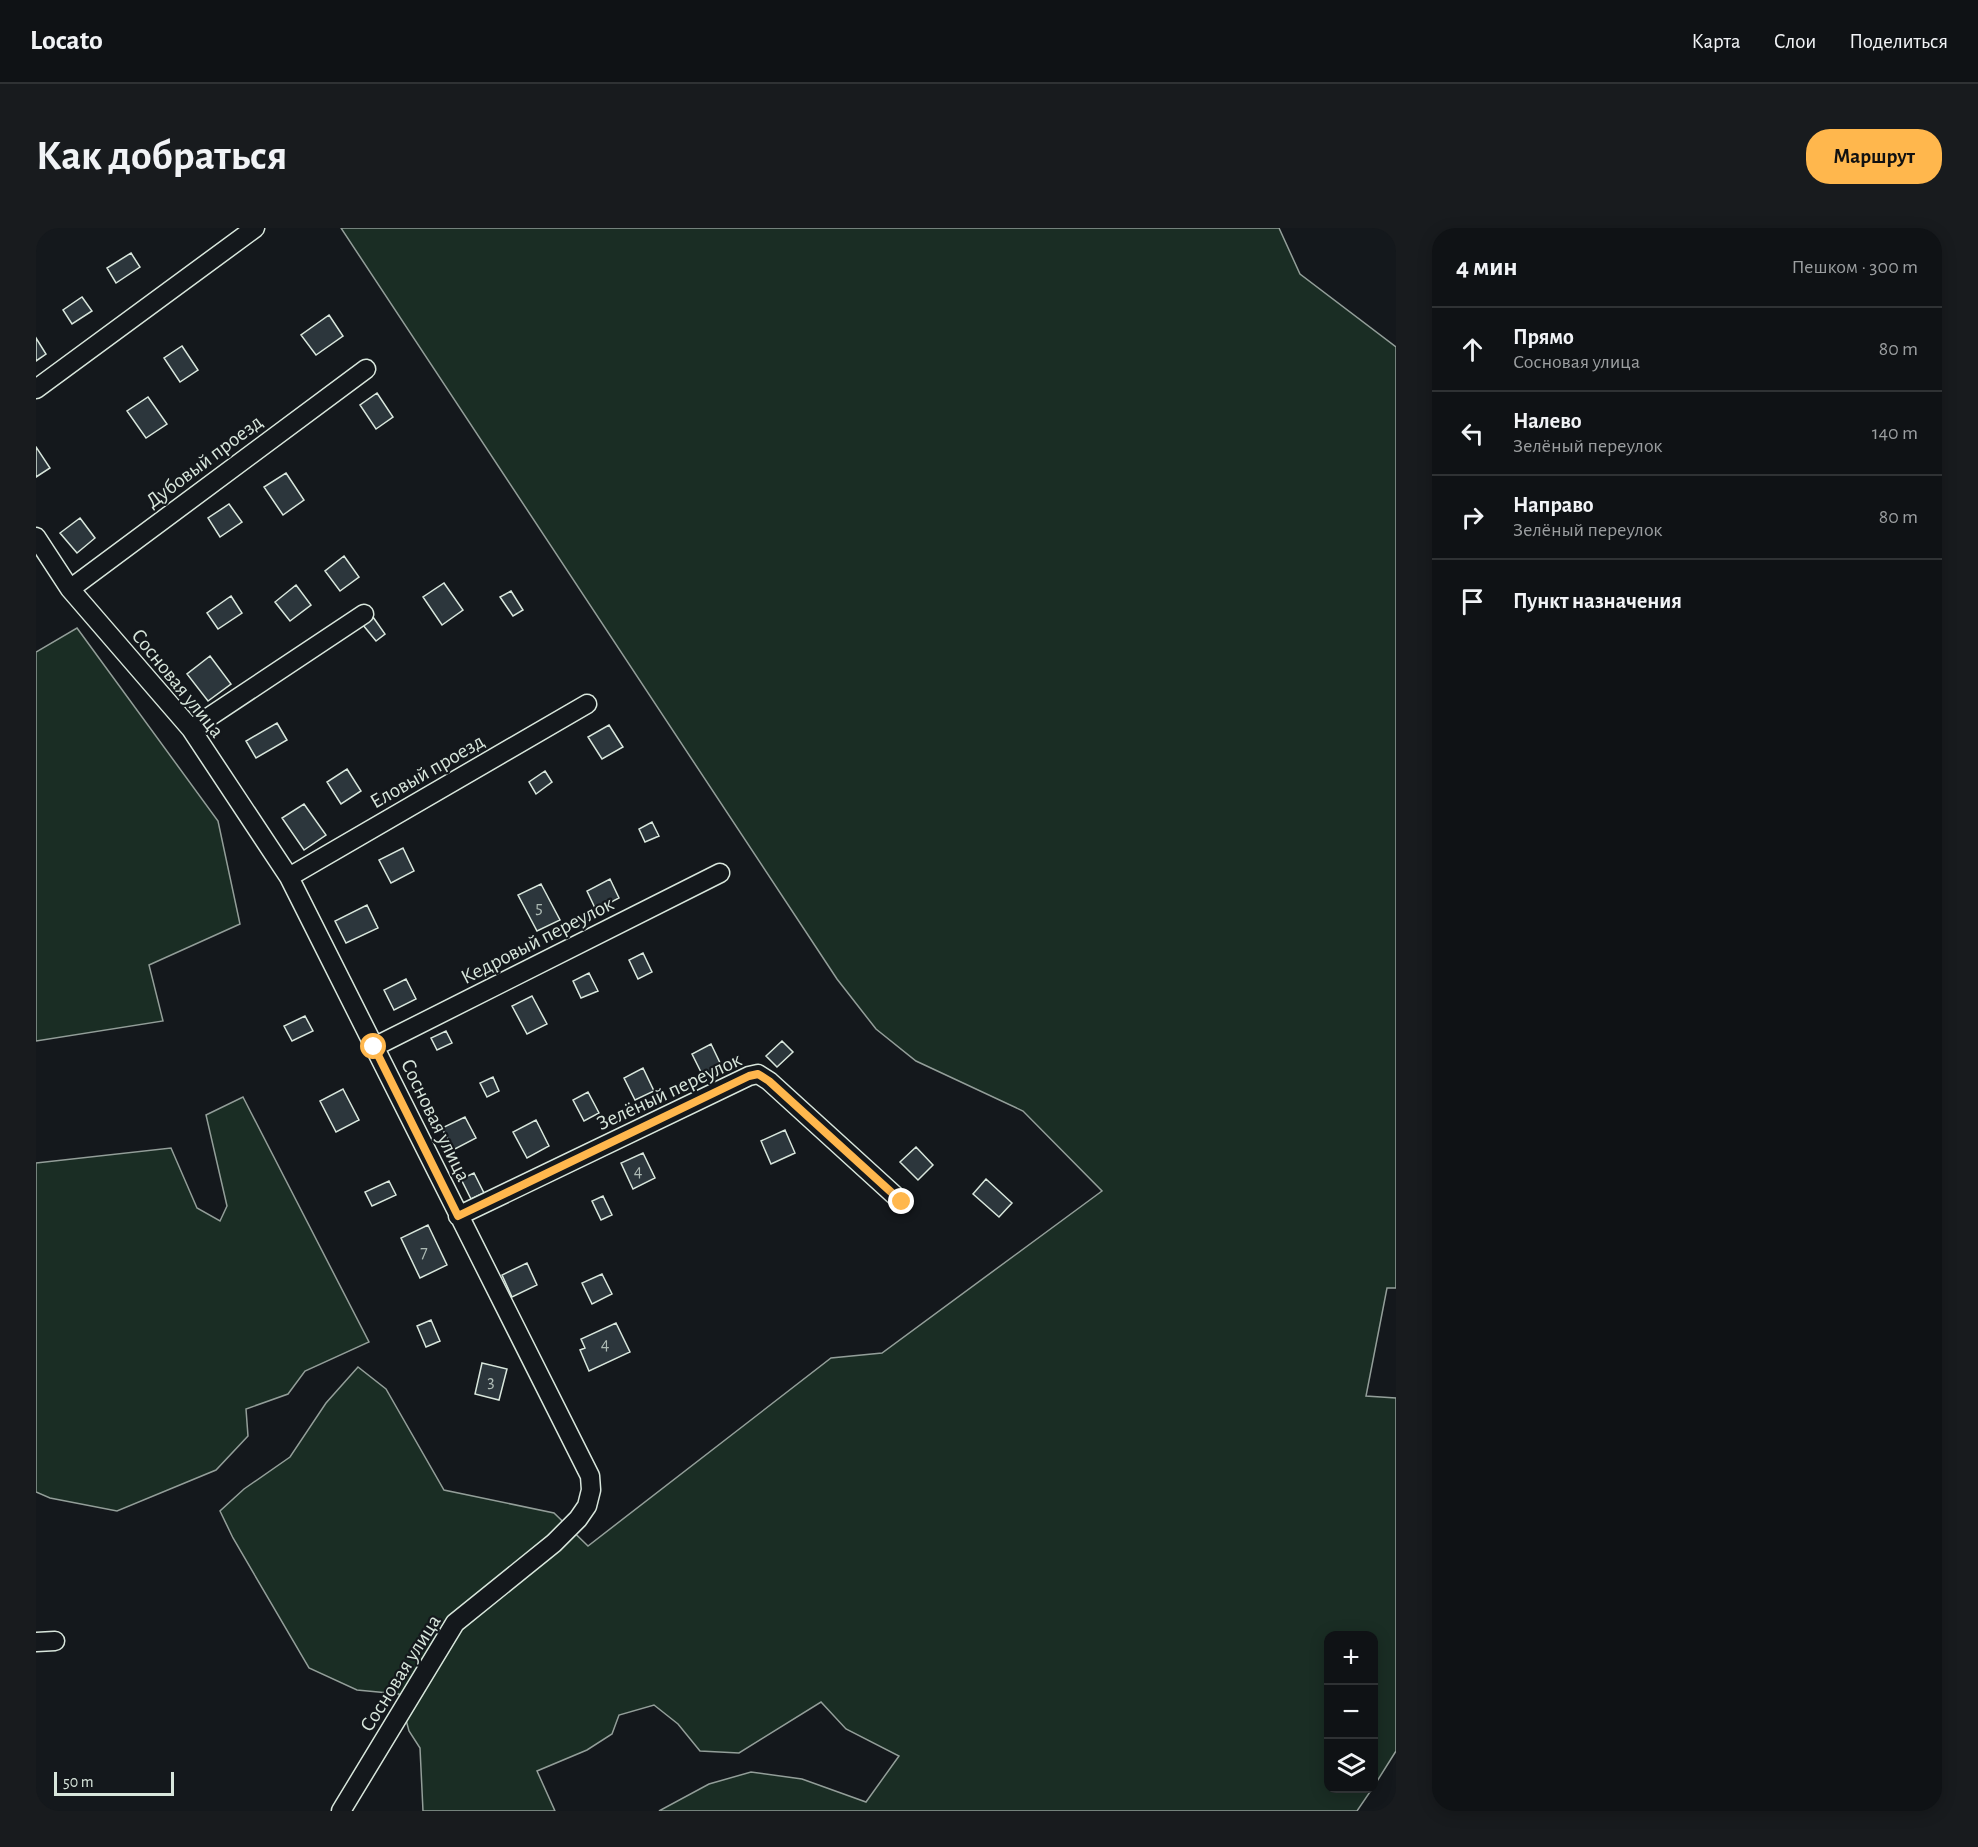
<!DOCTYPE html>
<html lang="ru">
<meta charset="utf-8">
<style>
body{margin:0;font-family:"Alegreya Sans",sans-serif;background:#181b1e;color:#f1f3f6}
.controls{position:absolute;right:18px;bottom:18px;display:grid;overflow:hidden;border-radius:12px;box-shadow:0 3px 15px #0003}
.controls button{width:54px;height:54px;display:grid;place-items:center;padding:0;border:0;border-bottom:2px solid #2f3234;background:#0f1215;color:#f1f3f6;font:30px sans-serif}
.scale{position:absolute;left:18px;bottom:15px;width:120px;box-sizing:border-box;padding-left:6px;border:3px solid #d8e6dc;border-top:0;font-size:16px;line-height:21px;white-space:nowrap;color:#d8e6dc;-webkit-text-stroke:4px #14181c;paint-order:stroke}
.stop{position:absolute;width:18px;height:18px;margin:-14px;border:4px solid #ffb74d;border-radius:50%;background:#fff}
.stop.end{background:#ffb74d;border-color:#fff;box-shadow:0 2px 6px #0008}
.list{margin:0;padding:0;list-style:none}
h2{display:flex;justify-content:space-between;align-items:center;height:78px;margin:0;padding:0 24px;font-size:26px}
h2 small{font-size:20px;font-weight:400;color:#9b9ea0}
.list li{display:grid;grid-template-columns:39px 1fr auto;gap:18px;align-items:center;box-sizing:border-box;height:84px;padding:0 24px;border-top:2px solid #2f3234}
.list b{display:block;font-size:22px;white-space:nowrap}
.list p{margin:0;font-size:20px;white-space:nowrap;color:#9b9ea0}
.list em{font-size:20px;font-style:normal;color:#9b9ea0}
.icon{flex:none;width:33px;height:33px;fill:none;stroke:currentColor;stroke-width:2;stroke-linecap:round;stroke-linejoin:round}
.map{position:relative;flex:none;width:1360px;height:1583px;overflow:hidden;border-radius:24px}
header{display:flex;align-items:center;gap:36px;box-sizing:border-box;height:84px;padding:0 30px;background:#0f1215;border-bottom:2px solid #2f3234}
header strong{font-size:28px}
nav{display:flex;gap:33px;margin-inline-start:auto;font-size:21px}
.intro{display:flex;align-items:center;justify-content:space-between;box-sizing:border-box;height:144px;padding:0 36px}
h1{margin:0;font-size:42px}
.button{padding:15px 27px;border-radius:24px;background:#ffb74d;color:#111;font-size:21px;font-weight:700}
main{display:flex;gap:36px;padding:0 36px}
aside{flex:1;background:#0f1215;border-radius:24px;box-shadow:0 3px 15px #0003}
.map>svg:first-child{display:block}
.green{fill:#1a2d24;stroke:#939e99;stroke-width:1.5}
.building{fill:#2c363c;stroke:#d8e6dc;stroke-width:1.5}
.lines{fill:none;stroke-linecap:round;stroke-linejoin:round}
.minor-casing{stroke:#d8e6dc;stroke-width:21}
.minor{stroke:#14181c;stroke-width:18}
.route{stroke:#ffb74d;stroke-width:8}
.labels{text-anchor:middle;stroke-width:4.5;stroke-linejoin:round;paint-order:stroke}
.number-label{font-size:18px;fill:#adbab4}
.street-label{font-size:21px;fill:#d8e6dc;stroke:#14181c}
</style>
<header>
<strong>Locato</strong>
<nav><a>Карта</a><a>Слои</a><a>Поделиться</a></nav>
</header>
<div class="intro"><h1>Как добраться</h1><a class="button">Маршрут</a></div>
<main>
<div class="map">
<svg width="1360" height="1583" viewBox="0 0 1360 1583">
<rect width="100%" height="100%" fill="#14181c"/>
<path class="green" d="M305,0H1243L1264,46L1360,119V1060H1351L1330,1168L1360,1170V1523L1338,1558V1408H1292V1560L1336,1561L1321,1583H623L673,1556L715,1544L766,1551L830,1574L863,1528L810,1501L785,1474L703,1525L664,1523L642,1496L618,1477L583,1487L576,1506L551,1522L501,1543L519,1583H387L384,1520L373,1503L363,1466L321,1462L273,1440L197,1310L184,1283L208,1261L254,1229L290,1175L322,1139L350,1161L408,1262L518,1285L552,1318L795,1130L846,1125L1066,963L987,883L880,833L840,801L801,751Z
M41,400L182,593L204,696L113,737L127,793L0,813V424Z
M207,869L333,1114L269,1143L252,1166L210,1181L212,1208L180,1242L81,1283L14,1270L0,1264V935L135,920L161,980L184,993L191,978L170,887Z"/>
<path class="building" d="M95,25L104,39L80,55L71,40Z
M46,69L56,83L36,96L27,82Z
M293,87L307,108L280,127L265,107Z
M0,110L10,126L0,133Z
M146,118L162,142L144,154L128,130Z
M341,165L357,189L340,201L324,177Z
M112,169L131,196L110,210L91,183Z
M0,219L14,240L0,249Z
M250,245L268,272L247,287L228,259Z
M193,276L206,294L184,309L172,290Z
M44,290L59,310L41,325L24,305Z
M308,328L323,349L304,363L289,343Z
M408,355L427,382L406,397L387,369Z
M260,357L275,377L254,393L239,374Z
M475,363L487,382L477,388L464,369Z
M195,368L206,385L182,401L171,385Z
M337,389L349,406L340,413L327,397Z
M174,428L195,456L172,473L151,446Z
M241,495L251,512L220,530L210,513Z
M573,497L587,519L566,531L552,509Z
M311,541L325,563L305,576L291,554Z
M509,543L516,554L500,566L493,554Z
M268,576L290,607L268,622L246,590Z
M616,594L623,608L609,614L603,601Z
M367,620L378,643L355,655L343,632Z
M574,651L583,670L560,682L551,663Z
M505,656L524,692L501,703L482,667Z
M331,677L342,700L310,715L299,693Z
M607,725L616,744L602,751L593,732Z
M553,745L562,763L545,770L537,753Z
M370,751L380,771L358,782L348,762Z
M496,768L511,796L491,806L476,778Z
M269,788L277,803L256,813L248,798Z
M410,803L416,815L401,822L395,810Z
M746,813L757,824L741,839L730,828Z
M675,816L686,839L667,848L656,826Z
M607,840L618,863L599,872L588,850Z
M457,849L463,863L451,869L444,855Z
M307,861L323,892L300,904L284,873Z
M552,864L563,885L548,893L537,872Z
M429,889L440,910L417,922L406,900Z
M500,892L513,918L491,930L477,904Z
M749,902L759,925L735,936L725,913Z
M880,919L897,937L882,952L864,934Z
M607,925L619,950L597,961L585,935Z
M438,945L448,965L435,971L425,951Z
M950,951L976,975L963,989L937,966Z
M353,953L360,967L336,978L329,964Z
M567,968L576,987L565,992L556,973Z
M392,997L411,1037L384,1050L365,1010Z
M491,1035L501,1057L476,1069L466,1047Z
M566,1046L576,1066L556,1076L546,1055Z
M395,1092L404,1113L390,1119L381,1098Z
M580,1095L594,1124L553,1143L544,1122L549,1120L545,1111Z
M446,1135L471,1141L463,1172L439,1166Z"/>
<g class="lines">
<g class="minor-casing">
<path id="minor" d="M0,161L219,0
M0,309L34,361L155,501L253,649L554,1248L555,1262L551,1278L542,1291L518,1315L419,1395L305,1583
M34,361L330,141
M155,501L328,386
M253,649L551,476
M338,819L684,645
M422,988L713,848L722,846L733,853L866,974
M0,1414L19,1413"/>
</g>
<use href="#minor" class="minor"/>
</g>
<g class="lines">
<path class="route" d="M338,819L422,988L713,848L722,846L733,853L866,974"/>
</g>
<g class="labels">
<g class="number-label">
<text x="503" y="685">5</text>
<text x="602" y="949">4</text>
<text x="388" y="1030">7</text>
<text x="569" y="1122">4</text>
<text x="455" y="1159">3</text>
</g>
<g class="street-label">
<text transform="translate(168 233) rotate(-37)" y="7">Дубовый проезд</text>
<text transform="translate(142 455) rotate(51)" y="7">Сосновая улица</text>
<text transform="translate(391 543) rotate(-30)" y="7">Еловый проезд</text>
<text transform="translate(501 712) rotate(-27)" y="7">Кедровый переулок</text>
<text transform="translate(633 863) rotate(-25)" y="7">Зелёный переулок</text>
<text transform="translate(400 892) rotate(64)" y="7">Сосновая улица</text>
<text transform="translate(364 1445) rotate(-58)" y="7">Сосновая улица</text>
</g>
</g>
</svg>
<div class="controls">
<button>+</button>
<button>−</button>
<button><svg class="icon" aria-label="layers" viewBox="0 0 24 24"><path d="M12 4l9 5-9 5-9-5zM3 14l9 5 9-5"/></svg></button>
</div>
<div class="scale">50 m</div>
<div class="stop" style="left:338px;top:819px"></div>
<div class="stop end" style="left:866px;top:974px"></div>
</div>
<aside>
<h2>4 мин<small>Пешком · 300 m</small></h2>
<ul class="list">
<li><svg class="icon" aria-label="ahead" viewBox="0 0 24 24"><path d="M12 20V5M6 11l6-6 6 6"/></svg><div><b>Прямо</b><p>Сосновая улица</p></div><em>80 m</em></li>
<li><svg class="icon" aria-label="left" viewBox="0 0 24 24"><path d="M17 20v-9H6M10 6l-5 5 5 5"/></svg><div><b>Налево</b><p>Зелёный переулок</p></div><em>140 m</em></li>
<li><svg class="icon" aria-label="right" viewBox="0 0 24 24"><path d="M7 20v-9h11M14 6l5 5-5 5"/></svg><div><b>Направо</b><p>Зелёный переулок</p></div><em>80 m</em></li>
<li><svg class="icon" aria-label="arrive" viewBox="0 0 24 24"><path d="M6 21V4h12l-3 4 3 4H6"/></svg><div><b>Пункт назначения</b></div></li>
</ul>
</aside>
</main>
